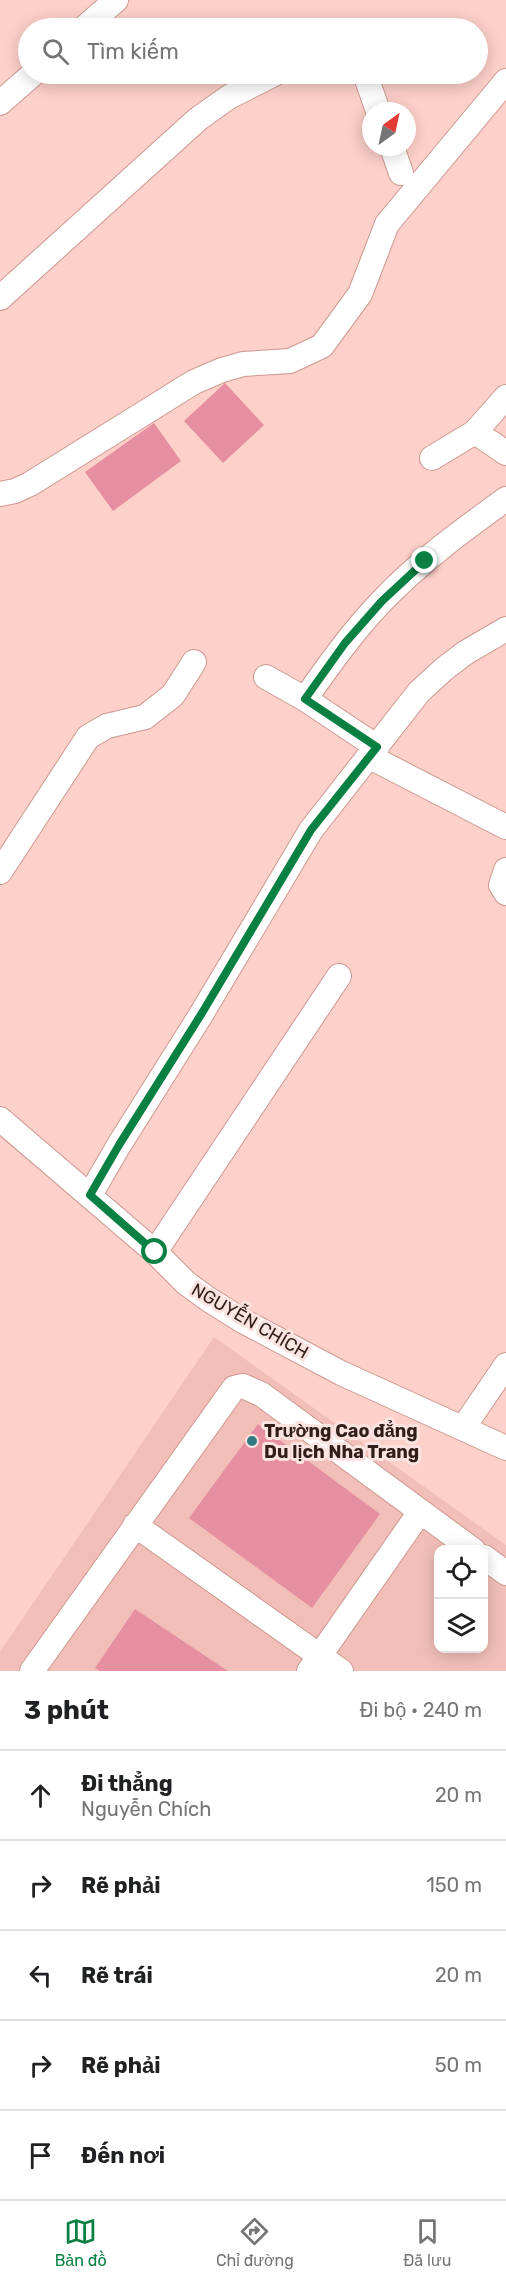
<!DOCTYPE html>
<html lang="vi">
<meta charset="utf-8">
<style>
body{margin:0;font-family:Rubik,sans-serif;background:#f6f6f6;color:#202124}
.controls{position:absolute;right:18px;bottom:18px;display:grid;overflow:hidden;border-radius:12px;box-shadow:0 3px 15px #0003}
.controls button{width:54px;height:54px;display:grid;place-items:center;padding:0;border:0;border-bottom:2px solid #e0e0e0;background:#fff;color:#202124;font:30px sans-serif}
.compass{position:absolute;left:362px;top:102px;width:54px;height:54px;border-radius:50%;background:#fff;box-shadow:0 3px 15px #0003;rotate:33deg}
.stop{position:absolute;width:18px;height:18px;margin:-14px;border:4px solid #0b8043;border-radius:50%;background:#fff}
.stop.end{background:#0b8043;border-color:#fff;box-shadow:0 2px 6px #0008}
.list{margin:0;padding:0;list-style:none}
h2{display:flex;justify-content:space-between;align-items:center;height:78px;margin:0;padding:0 24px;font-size:26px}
h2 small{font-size:20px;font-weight:400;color:#757577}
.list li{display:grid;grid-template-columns:39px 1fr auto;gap:18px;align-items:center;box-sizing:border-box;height:90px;padding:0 24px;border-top:2px solid #e0e0e0}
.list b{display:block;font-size:22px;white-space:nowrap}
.list p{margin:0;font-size:20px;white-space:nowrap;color:#757577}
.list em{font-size:20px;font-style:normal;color:#757577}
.icon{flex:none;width:33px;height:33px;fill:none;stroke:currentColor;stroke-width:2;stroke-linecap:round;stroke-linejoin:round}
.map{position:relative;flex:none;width:506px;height:1671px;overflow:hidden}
.search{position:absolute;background:#fff;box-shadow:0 3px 15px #0003;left:18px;right:18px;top:18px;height:66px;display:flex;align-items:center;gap:15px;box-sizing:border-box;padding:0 21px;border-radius:33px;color:#757577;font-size:22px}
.sheet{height:528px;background:#fff}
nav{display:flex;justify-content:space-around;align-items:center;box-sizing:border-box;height:84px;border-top:2px solid #e0e0e0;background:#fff;font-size:16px;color:#757577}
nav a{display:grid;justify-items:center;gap:3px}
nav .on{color:#0b8043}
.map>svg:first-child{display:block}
.built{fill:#f2bfb8;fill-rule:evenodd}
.building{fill:#e58fa0}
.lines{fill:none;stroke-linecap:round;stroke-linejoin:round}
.minor-casing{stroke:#cd9891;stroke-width:26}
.minor{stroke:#fff;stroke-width:24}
.route{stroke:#0b8043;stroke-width:8}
.poi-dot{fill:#327a83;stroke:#fae3e0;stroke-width:2}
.labels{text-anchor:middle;stroke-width:6;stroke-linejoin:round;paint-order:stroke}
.street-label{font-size:18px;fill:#311d1a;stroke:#fae3e0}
.poi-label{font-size:18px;font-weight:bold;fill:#311d1a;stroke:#fae3e0;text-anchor:start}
</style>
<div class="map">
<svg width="506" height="1671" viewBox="0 0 506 1671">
<rect width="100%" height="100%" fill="#fdd0c9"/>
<path class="built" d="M214,1337L506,1545V1671H0V1652ZM438,1550H484V1648H438Z"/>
<path class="building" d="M225,383L264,425L223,463L184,421Z
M154,423L181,461L113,511L85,472Z
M258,1424L380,1514L312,1608L189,1518Z
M135,1609L228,1671H100L95,1668Z"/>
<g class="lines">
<g class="minor-casing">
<path id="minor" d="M84,28L116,0
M365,74L378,111
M0,103L33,74
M392,147L401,173
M0,298L198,119L229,97L274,74
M475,432L506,453
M432,458L475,432L506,397
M0,494L15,491L30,484L194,382L222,370L243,364L290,361L322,346L360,294L387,224L506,81
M266,677L305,699L377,747
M305,699C329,665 353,631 382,601C419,562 463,530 506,499
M370,757L506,827
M506,870L501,885L506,893
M0,872L88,737L107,726L145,717L173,695L194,662
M0,1119L155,1252L186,1283L208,1299L243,1321L341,1373L506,1448
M90,1195L119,1145L202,1013L311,830L419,692L444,669L465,653L506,629
M155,1252L339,976
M463,1428L506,1365
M135,1525L341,1671
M484,1557L506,1573
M32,1671L234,1388L243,1386L261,1394L473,1550
M309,1671L420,1512"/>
</g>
<use href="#minor" class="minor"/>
</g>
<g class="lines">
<path class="route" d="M155,1252L90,1195L119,1145L202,1013L311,830L377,747L305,699L345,643L382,601L425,561"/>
</g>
<circle class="poi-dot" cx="252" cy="1441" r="6"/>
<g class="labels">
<g class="street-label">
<text transform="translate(250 1321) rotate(30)" y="6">NGUYỄN CHÍCH</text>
</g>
<g class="poi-label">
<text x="264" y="1437">Trường Cao đẳng<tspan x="264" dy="21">Du lịch Nha Trang</tspan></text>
</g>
</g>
</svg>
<div class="controls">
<button><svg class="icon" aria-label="locate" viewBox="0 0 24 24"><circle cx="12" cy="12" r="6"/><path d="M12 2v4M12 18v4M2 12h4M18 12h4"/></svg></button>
<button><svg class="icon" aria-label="layers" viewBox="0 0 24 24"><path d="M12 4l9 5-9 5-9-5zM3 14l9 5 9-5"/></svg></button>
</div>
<svg class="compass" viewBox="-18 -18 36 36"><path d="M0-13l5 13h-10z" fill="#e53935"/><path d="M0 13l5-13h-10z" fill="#757577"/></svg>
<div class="stop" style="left:155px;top:1252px"></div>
<div class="stop end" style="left:425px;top:561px"></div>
<div class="search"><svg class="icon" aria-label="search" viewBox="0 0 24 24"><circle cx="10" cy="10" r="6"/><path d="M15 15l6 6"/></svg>Tìm kiếm</div>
</div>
<section class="sheet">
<h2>3 phút<small>Đi bộ · 240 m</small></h2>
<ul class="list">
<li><svg class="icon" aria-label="ahead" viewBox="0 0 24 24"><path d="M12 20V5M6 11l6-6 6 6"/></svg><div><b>Đi thẳng</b><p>Nguyễn Chích</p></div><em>20 m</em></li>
<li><svg class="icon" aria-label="right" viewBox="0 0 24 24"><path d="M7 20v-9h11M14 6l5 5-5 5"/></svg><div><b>Rẽ phải</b></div><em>150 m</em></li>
<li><svg class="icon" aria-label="left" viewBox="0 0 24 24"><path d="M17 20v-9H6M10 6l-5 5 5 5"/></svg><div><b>Rẽ trái</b></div><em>20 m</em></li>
<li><svg class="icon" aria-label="right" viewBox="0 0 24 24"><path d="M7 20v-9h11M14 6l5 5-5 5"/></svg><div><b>Rẽ phải</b></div><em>50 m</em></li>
<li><svg class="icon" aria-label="arrive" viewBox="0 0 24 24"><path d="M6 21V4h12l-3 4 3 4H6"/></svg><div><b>Đến nơi</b></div></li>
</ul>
</section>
<nav>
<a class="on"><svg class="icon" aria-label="map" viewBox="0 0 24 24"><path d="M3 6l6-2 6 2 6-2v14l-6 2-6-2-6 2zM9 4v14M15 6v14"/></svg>Bản đồ</a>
<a><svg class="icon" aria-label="directions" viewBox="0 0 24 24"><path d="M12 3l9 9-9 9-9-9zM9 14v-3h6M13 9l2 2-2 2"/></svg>Chỉ đường</a>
<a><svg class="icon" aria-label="saved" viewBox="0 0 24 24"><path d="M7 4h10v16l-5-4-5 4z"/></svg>Đã lưu</a>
</nav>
